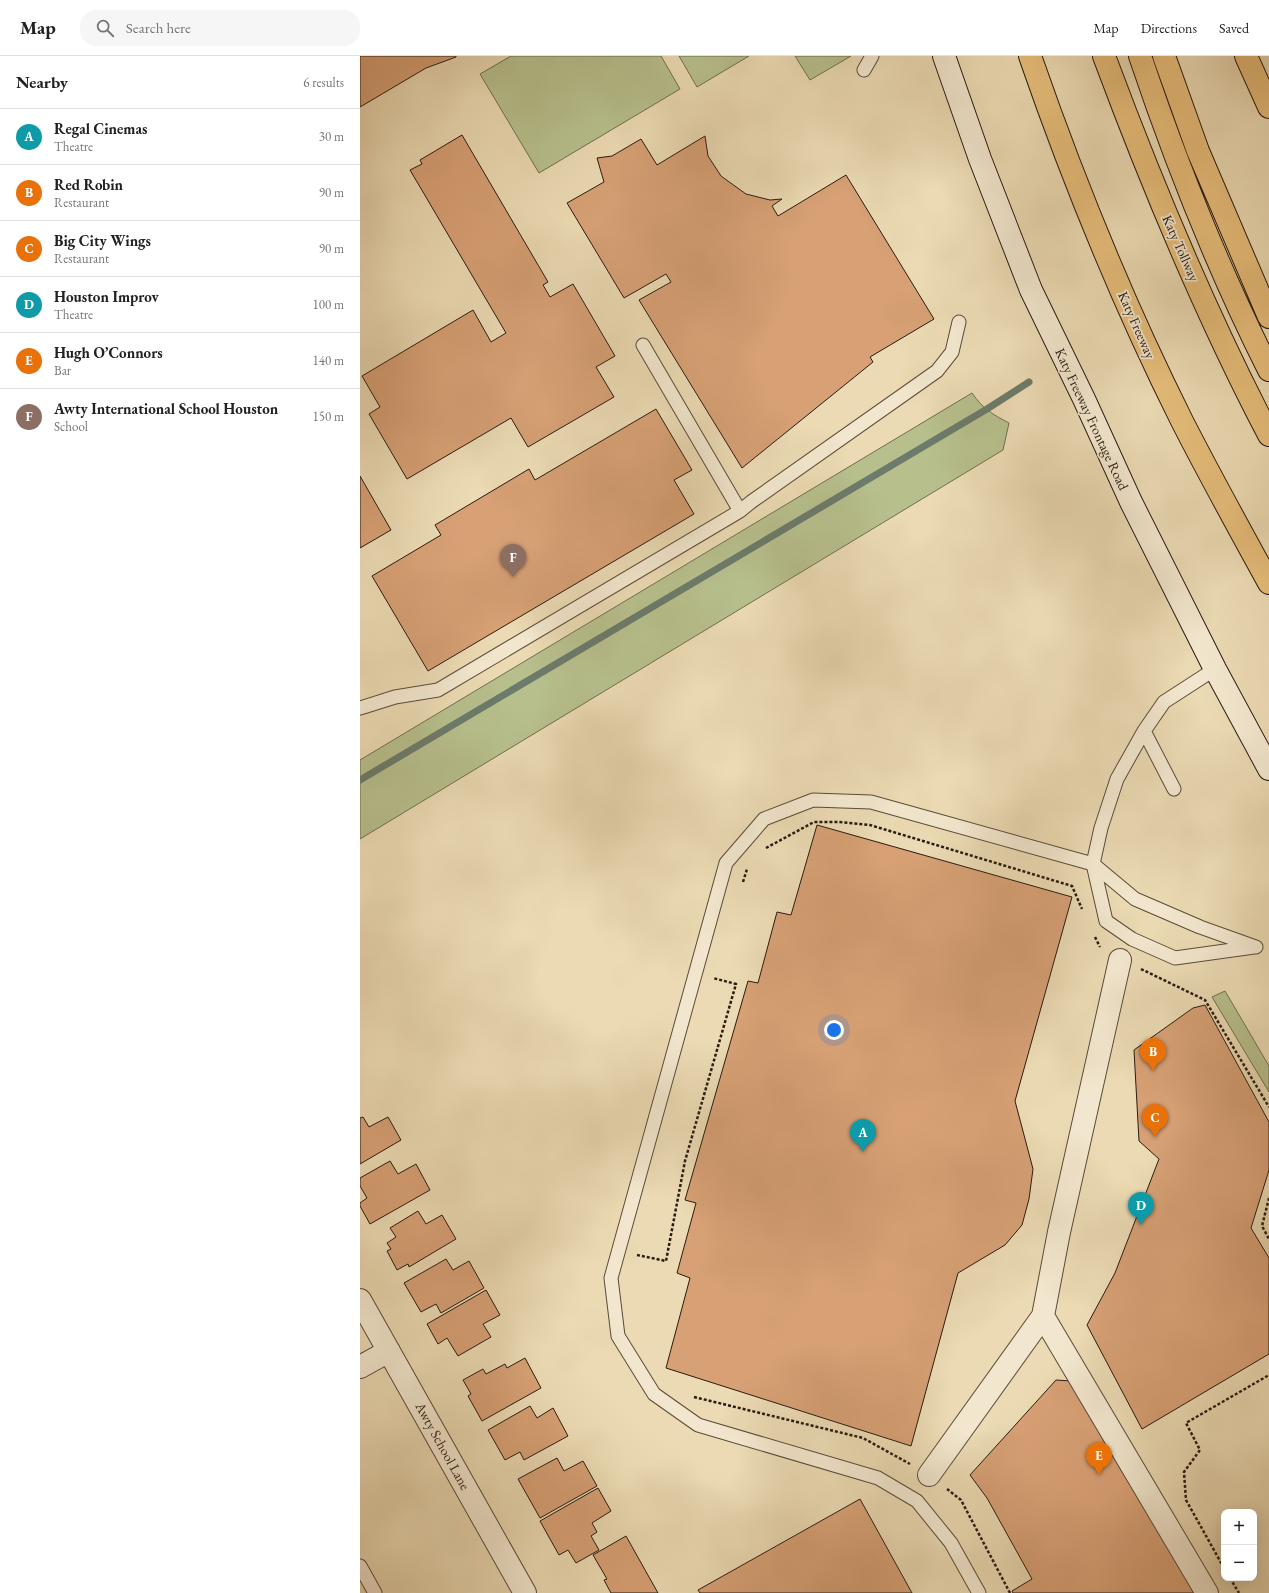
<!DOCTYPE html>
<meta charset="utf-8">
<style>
body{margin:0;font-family:"EB Garamond",serif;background:#f6f6f6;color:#202124}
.controls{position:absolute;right:12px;bottom:12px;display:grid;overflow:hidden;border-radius:8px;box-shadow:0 4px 16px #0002}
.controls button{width:36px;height:36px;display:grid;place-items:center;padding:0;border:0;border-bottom:1px solid #e0e0e0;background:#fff;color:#202124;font:20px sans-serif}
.you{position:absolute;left:474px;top:974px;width:14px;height:14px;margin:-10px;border:3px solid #fff;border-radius:50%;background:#1a73e8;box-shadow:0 0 0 6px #1a73e833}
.badge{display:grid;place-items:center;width:26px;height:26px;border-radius:50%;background:#2563eb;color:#fff;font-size:13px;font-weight:700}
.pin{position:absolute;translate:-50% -33px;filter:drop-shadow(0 1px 2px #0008)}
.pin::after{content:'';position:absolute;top:21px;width:14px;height:12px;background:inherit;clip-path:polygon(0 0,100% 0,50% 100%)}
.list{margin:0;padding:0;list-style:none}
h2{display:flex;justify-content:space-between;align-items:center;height:52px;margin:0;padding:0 16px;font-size:17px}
h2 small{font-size:13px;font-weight:400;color:#757577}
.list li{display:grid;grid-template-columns:26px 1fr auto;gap:12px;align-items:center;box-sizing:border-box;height:56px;padding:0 16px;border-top:1px solid #e0e0e0}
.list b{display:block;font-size:15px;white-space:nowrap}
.list p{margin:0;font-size:13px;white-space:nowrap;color:#757577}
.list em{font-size:13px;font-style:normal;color:#757577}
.icon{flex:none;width:22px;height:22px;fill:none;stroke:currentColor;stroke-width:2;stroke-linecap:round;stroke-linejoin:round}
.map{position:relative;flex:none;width:909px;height:1537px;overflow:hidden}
header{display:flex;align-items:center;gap:24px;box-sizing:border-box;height:56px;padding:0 20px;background:#fff;border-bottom:1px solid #e0e0e0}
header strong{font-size:19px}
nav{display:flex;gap:22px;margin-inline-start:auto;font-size:14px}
.search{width:280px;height:36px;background:#f6f6f6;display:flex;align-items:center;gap:10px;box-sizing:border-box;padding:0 14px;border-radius:16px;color:#757577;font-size:15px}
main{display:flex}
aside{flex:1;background:#fff}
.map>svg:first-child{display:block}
.green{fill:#b7c08d;stroke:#706e50}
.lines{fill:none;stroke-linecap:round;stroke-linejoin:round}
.stream{stroke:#6c7b6b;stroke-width:7}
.building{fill:#d7a075;stroke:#291b12}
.lane-casing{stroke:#5a4b3a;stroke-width:15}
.street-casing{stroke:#5a4b3a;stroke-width:24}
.secondary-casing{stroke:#291b12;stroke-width:24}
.highway-casing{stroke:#291b12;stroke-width:24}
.path{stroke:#291b12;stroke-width:2.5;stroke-dasharray:3 2;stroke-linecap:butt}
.lane{stroke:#f2e7ce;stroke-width:13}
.street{stroke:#f2e7ce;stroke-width:22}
.secondary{stroke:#f2e7ce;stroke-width:22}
.highway{stroke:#e6bd7a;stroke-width:22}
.labels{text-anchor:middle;stroke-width:3.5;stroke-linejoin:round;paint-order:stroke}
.street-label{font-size:14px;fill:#291b12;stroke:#f2e7ce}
</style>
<header>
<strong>Map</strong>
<div class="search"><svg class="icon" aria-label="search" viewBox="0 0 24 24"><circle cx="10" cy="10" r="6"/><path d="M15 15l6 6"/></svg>Search here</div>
<nav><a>Map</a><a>Directions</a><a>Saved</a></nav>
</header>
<main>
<aside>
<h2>Nearby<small>6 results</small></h2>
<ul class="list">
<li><span class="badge" style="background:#0f9aa8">A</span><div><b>Regal Cinemas</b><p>Theatre</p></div><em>30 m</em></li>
<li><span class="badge" style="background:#e8710a">B</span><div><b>Red Robin</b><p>Restaurant</p></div><em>90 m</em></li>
<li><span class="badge" style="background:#e8710a">C</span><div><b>Big City Wings</b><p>Restaurant</p></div><em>90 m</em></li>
<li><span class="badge" style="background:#0f9aa8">D</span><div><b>Houston Improv</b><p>Theatre</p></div><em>100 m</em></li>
<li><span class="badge" style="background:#e8710a">E</span><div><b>Hugh O’Connors</b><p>Bar</p></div><em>140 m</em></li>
<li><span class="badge" style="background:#8d6e63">F</span><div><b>Awty International School Houston</b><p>School</p></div><em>150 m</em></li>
</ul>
</aside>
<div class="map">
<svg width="909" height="1537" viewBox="0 0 909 1537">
<rect width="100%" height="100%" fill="#ebdab3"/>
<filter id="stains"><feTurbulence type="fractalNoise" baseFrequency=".005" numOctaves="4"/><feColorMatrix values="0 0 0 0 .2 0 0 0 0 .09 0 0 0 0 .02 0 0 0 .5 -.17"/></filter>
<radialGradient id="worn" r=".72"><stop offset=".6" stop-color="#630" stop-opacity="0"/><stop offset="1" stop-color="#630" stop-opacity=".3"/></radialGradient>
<path class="green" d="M151,0H301L320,33L179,117L120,18Z
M319,0H389L337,31Z
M435,0H491L450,24Z
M612,337C623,353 632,358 649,367L643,394L0,783V704Z
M865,935L909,1010V1036L852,941Z"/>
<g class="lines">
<path class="stream" d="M0,724L627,353L669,326"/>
</g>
<path class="building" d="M0,0H96V1L66,12L0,51Z
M102,79L188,226L183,229L190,241L213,228L255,300L236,311L254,341L168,391L151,362L47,423L9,358L20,351L2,320L113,254L131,286L146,277L50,114L62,108L60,104Z
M345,80L348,100L361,120L386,138L410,144L422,143L412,150L418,160L486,119L574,263L510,301L513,306L382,412L279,244L311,226L306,218L264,242L207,147L244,126L237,102L252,100L281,83L297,109Z
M296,353L332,414L314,424L334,458L68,615L12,520L81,479L75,469L169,413L175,424Z
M0,420L31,474L0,492Z
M457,769L712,841L655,1045L673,1113L669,1143L662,1169L645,1189L598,1217L551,1390L306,1312L330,1222L317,1217L336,1147L325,1144L388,925L398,927L417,856L431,859Z
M845,949L909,1066V1114L891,1172L909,1202V1298L782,1373L727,1269L755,1217L799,1103L779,1085L774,994L833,952Z
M3,1061L9,1071L28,1061L41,1084L0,1108V1062Z
M30,1105L38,1118L56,1108L70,1134L10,1168L0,1150V1147L7,1142L0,1130V1122Z
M58,1155L66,1168L82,1159L96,1183L49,1211L48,1208L37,1214L27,1195L31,1193L27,1187L36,1181L30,1172Z
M86,1203L93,1214L109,1205L124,1232L81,1257L76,1248L61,1256L44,1227Z
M126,1234L140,1259L123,1268L131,1281L98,1300L87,1282L78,1288L67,1268Z
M165,1302L181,1332L122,1365L108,1340L111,1338L103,1324L123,1313L126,1318L145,1308L147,1312Z
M696,1324L711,1325L834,1537H653L652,1535L672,1523L627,1442L610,1419Z
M170,1350L177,1362L193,1352L208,1380L164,1404L160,1396L145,1404L128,1374Z
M197,1402L204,1415L223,1405L237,1430L180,1462L158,1423Z
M238,1432L251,1455L232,1467L237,1476L231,1480L239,1494L216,1507L208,1494L199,1499L180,1465Z
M500,1443L552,1537H340L338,1534Z
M266,1480L298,1537H251L244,1524L247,1523L233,1499Z"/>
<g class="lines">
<g class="lane-casing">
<path id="lane" d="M504,14L512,0
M283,289L380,455
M855,613L804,646L784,675L757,723L741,772L733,808L746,865L772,883L815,902L894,891
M0,652L35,641L78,634L380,455L391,446L577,315L592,296L599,266
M784,675L814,733
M0,1510L15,1537
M619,1537L591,1487L557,1445L518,1422L338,1369L294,1338L258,1280L251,1222L366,807L404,763L453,744L511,746L733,808L775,843L840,871L896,891"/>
</g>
<g class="street-casing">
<path id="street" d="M0,1244L165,1537
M683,1260L847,1537
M0,1311L29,1295
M569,1419L683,1260L699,1176L760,904"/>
</g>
<g class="secondary-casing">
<path id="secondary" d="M584,0L620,103L671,234L724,343L771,446L855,613L909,713"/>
</g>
<g class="highway-casing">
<path id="highway" d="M670,0C713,124 763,247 822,365C850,420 880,474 909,527
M744,0C792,129 845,257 909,379
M780,0C816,107 858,213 909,314
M804,0L838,95L909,261
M886,0L909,51"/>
</g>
<path class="path" d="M406,792L454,766H479L510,769L712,830L722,853
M383,826L387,813
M735,881L740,891
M781,913L845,944L909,1051
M909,1142L902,1170L909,1183
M277,1199L306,1205L325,1105L376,928L353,922
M334,1341L503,1382L550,1408
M587,1433L601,1444L650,1537
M864,1512L826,1444L824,1416L840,1394L826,1367L909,1319
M870,1522L879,1537"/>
<use href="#lane" class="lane"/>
<use href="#street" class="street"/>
<use href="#secondary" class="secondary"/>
<use href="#highway" class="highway"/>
</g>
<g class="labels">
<g class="street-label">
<text transform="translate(821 192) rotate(66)" y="5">Katy Tollway</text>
<text transform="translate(777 269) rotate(66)" y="5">Katy Freeway</text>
<text transform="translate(732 363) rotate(65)" y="5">Katy Freeway Frontage Road</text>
<text transform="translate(83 1390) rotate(61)" y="5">Awty School Lane</text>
</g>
</g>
<rect width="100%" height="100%" filter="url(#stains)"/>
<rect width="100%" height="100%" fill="url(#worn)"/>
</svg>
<div class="controls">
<button>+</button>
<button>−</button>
</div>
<div class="you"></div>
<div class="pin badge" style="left:503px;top:1096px;background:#0f9aa8">A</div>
<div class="pin badge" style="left:793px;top:1015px;background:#e8710a">B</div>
<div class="pin badge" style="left:795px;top:1081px;background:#e8710a">C</div>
<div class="pin badge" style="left:781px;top:1169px;background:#0f9aa8">D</div>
<div class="pin badge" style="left:739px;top:1419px;background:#e8710a">E</div>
<div class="pin badge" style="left:153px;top:521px;background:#8d6e63">F</div>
</div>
</main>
